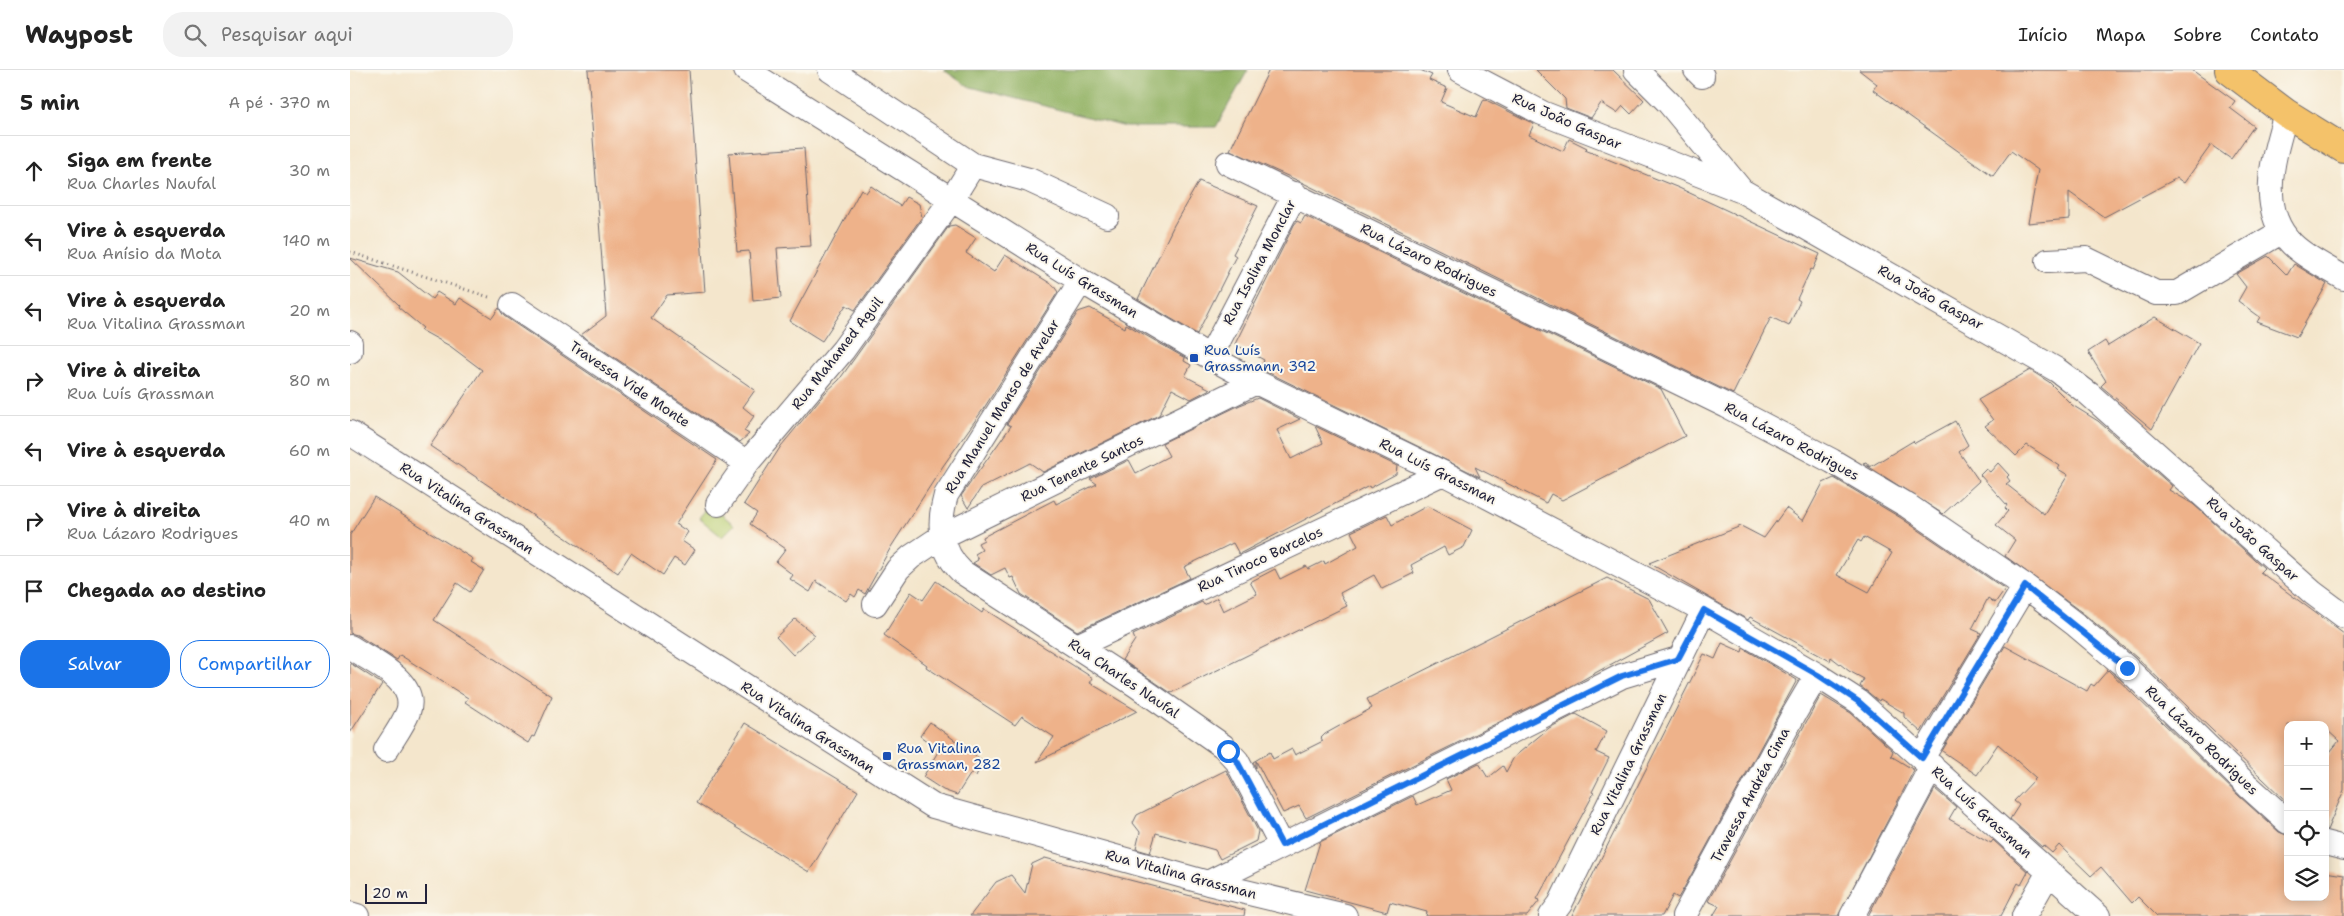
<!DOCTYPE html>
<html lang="pt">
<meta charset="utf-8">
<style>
body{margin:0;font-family:"Shantell Sans",sans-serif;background:#f2f2f2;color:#222}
.controls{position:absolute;right:15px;bottom:15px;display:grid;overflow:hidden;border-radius:10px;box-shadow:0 2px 12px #0003}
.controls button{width:45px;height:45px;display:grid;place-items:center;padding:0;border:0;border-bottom:1px solid #e0e0e0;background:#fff;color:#222;font:25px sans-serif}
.scale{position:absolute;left:15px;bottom:12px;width:62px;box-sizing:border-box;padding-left:5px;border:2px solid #22223b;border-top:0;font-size:14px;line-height:18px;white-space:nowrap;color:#22223b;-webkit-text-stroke:4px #fbf7ec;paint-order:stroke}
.stop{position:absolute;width:15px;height:15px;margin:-11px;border:4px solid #1a73e8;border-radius:50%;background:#fff}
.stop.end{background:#1a73e8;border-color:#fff;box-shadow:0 1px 5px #0008}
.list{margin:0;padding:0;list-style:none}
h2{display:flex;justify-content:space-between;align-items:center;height:65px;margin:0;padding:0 20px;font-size:21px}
h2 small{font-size:16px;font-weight:400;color:#767676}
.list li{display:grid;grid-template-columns:32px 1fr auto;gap:15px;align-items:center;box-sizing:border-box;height:70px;padding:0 20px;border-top:1px solid #e0e0e0}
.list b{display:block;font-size:19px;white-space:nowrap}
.list p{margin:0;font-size:16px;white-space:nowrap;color:#767676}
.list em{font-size:16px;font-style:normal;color:#767676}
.actions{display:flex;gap:10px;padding:15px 20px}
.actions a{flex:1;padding:11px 0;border:1px solid #1a73e8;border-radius:20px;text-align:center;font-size:18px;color:#1a73e8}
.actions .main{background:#1a73e8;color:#fff}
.icon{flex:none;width:28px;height:28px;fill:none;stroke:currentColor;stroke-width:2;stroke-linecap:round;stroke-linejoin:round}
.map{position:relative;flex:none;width:1994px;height:846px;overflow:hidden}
header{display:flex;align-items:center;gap:30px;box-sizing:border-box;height:70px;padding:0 25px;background:#fff;border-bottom:1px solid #e0e0e0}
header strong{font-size:24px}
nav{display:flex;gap:28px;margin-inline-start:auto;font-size:18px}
.search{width:350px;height:45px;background:#f2f2f2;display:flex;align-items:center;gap:12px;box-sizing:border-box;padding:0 18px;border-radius:20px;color:#767676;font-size:19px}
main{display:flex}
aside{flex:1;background:#fff}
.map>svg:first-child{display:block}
.green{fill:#bacf73;stroke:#6e7857}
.forest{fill:#93b265;stroke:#5a6a50}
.building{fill:#eeb28a;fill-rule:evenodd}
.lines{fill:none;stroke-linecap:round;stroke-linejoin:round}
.minor-casing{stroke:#6c676e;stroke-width:26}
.major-casing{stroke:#6c676e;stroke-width:30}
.path{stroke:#6c676e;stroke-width:3;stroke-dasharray:1 4;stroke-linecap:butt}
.minor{stroke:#fff;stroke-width:24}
.major{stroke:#f4c26a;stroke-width:28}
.route{stroke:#1a73e8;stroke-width:6}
.transit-dot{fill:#1a4fb4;stroke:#fbf7ec;stroke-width:2}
.labels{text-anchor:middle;stroke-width:4;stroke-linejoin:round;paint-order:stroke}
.street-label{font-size:14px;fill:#22223b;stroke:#fbf7ec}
.transit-label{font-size:14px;fill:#164399;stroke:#fbf7ec;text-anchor:start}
</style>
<header>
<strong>Waypost</strong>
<div class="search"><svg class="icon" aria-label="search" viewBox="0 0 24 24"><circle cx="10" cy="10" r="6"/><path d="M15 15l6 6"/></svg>Pesquisar aqui</div>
<nav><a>Início</a><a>Mapa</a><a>Sobre</a><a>Contato</a></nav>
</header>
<main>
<aside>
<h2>5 min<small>A pé · 370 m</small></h2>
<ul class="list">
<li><svg class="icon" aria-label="ahead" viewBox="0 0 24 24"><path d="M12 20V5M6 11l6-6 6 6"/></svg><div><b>Siga em frente</b><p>Rua Charles Naufal</p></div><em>30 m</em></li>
<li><svg class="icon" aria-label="left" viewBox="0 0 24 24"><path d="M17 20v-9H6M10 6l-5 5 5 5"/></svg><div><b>Vire à esquerda</b><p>Rua Anísio da Mota</p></div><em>140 m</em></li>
<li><svg class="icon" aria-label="left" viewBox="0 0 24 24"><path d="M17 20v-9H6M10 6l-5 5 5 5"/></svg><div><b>Vire à esquerda</b><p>Rua Vitalina Grassman</p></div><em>20 m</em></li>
<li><svg class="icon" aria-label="right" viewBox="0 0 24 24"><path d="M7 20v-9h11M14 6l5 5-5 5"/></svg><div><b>Vire à direita</b><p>Rua Luís Grassman</p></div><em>80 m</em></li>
<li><svg class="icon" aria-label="left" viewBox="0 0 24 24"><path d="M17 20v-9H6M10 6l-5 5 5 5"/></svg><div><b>Vire à esquerda</b></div><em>60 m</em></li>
<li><svg class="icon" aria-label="right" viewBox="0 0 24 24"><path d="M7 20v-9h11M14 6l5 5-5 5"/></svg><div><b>Vire à direita</b><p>Rua Lázaro Rodrigues</p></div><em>40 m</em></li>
<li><svg class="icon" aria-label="arrive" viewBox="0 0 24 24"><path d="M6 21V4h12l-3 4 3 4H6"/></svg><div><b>Chegada ao destino</b></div></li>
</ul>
<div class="actions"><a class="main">Salvar</a><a>Compartilhar</a></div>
</aside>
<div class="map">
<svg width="1994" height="846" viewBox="0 0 1994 846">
<rect width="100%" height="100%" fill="#fbf7ec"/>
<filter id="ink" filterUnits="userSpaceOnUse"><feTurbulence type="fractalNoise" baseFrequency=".02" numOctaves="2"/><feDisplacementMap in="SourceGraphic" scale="10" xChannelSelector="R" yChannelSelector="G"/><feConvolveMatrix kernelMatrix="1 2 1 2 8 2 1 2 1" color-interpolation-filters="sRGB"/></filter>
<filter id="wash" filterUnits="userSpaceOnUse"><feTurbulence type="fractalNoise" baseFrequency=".0096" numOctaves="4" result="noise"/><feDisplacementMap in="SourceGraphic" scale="20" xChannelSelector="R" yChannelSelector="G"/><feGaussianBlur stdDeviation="1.12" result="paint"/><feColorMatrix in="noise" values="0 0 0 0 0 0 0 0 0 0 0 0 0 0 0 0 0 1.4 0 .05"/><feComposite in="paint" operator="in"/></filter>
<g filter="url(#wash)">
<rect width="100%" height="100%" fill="#f4e6cc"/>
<path class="green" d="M360,434L384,455L372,467L349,448Z"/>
<path class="forest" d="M594,0H898L866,57H776L617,16Z"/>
<g id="blocks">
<path class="building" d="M238,0H339L355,222L317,225L301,248L405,320L393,337L404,346L394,361L399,364L390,372L231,265L256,246Z
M919,0H1070L1082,5L1079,10L1097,18L1091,32L1126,47L1134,29L1184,54L1179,65L1213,81L1219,69L1237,78L1235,80L1329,118L1470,184L1463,200L1461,199L1447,229L1450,231L1439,256L1421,247L1383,324L951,112L880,80Z
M1186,0H1263L1294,30L1281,44L1273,36L1267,43L1251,33L1241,48L1216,38L1215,29Z
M1509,0H1842L1885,31L1880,38L1904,56L1881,89L1861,75L1834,113L1827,108L1754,147L1719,122V149L1678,153L1688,100L1661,81L1643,106L1523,20L1527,14Z
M454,78L461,176L427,178L431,228L403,231L399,181L387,182L379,83Z
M849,111L908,136L883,184L886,186L847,264L788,229L824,155Z
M521,116L550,136L556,127L569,134L572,147L505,240L496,235L472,271L440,251L511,119L516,123Z
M955,146L1311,319L1335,366L1212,430L1201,424L1196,433L1125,397L1130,407L911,299L914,290L885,274L944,155L947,151L951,153Z
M605,155L626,168L616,183L644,202L655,185L703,215L708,222L634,338L593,396L541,477L515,524L509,520L505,527L501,524L496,531L466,511L460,522L440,509L443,505L426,492L436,479L400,454L407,443L394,434L431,376L475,323L489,310L599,156Z
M1918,186L1937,205L1944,194L1977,214L1947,267L1907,252L1910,247L1888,231L1896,217L1886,204Z
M0,188L48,202L82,229L87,222L106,234L110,228L142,248L149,238L154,246L367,390L326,454L338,462L332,471L345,480L335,495L324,488L313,505L281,483L268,503L80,376L132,300L100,276L71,260L73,258L48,237L49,235Z
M740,238L775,258L776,254L835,288L834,291L841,295L835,306L860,319L841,329L822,319L809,345L693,402L680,393L631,418L618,438L611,426L661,356L657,354L728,242Z
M1805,247L1849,273L1802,359L1751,316L1756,311L1738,282L1755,271L1758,276Z
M1680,300L1699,312L1722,335L1748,351L1822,416L1819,420L1843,434L1914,498L1910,502L1994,564V720L1977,760H1975V688L1989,671L1975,658V655H1938V733L1786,587L1734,544L1655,486L1665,470L1646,455L1658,441L1655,438L1657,435L1630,405L1636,399L1640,402L1648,393L1659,405L1657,407L1660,411L1656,414L1694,444L1718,405L1708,399L1710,396L1677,375L1666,386L1635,356L1643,350L1628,330Z
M908,328L950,349L927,360L941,389L973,373L965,356L1047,396L1046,404L1020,418L1019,416L889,484L883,473L834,497L840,508L727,561L671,524L663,507L660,508L655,498L641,505L623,493L628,490L625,484L632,480L628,473L634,470L633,467L704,430L706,434L747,414L740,409L779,390L786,403L819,386L812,373L890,335Z
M1605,351L1618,375L1609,382L1629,411L1593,444L1513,393L1516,392L1520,397L1563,371L1565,373Z
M1484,408L1551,448L1655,519L1645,533L1638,528L1622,559L1631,563L1571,662L1554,647V643L1530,629L1529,631L1510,616L1514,609L1499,601L1481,587L1480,591L1400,547L1398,550L1299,493L1391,456L1414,468L1436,438L1453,451L1473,413ZM1514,467L1542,483L1519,522L1487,505L1508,470L1511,472Z
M24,427L123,489L121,492L134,500L120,522L107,513L84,550L202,626L184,667L182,666L178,673L115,632L118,628L50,585L47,590L7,565L0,563V465Z
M1077,436L1122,460L1114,477L1098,485L1094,477L1061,495L1064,503L1032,519L1024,505L990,523L997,536L821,623L772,590L785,570L783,565L852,532L854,535L867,528L873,541L907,524L900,512L925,499L930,509L956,496L958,499L974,491L975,494L1008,476L1001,462L1037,445L1042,455Z
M1257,508L1299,529L1318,563L1216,619L956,748L949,736L933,743L906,691V698L903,692L920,682L923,689L942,679L945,685L973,671L971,668L975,664L1022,638L1017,629Z
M586,511L632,543L634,539L743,608L740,613L787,641L687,692L704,667L672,646L665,655L576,597L577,595L534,565L561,522L573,530Z
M445,549L465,565L443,585L426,567Z
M1372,573L1392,582L1393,578L1447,610L1334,818L1328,828L1323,825L1312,846H1222L1354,584L1365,589Z
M1655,576L1737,621L1741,614L1744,616L1758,600L1889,726L1929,762L1938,765V827H1975V802L1994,805V846H1807L1788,827L1782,833L1751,797L1741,806L1709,775L1702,783L1693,775L1692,777L1660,749L1669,735L1664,731L1686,708L1648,674L1627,705L1592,681Z
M0,593L32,614L0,663Z
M1471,625L1501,643L1543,681L1541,686L1564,700L1488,846H1363L1369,836L1358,831Z
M1226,644L1257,661L1246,682L1259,688L1242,722L1244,723L1187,829L1190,830L1177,846H1076L1077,842L1040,832L1037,842L955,820L970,772L1063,726L1067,735L1101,720L1096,709L1129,693L1138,708L1153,696L1156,702L1164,687L1199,658Z
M580,652L633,691L626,706L621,703L607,725L593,720L573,707L589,680L570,666Z
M395,653L508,721L459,802L346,733Z
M876,700L908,761L906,771L870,789L865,780L806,763L800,783L786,779L790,762L783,753L787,745Z
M1585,719L1606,737L1599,749L1641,773L1643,770L1678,802L1671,815L1668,813L1651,846H1518Z
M695,788L895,840L894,846H620L646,812L661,805L675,823L682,794Z"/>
</g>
</g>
<g filter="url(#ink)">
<use href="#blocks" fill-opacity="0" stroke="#6c676e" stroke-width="1"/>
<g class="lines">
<g class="minor-casing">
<path id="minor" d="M396,0L731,211L860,287L906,312L1093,403L1354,540L1467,605L1509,632L1748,846
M480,0L623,95L679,110L757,146
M1110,0L1192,43L1392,121L1707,300L1739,324L1963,523L1994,546
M1286,0L1319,33L1391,120
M1346,0L1352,6
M1936,43C1924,86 1906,138 1942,174C1956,188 1978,198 1994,208
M878,93L1377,336L1482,391L1558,436L1675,516L1726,555L1777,598L1898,716L1938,752
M1698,191L1736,189L1806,223H1827L1931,162
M731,211L596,425C588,453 589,480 612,502L786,615L873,676L887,691L931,775
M162,235L397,393
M0,273V281
M860,287L945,124
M0,363L583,736L858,813L995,846
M368,434L397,393L493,280L602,129L623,95
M525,534L548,499L561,487L591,467L906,312
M727,576L1093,403
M0,577C21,591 69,611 58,642C53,655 43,668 36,680
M1572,688L1675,516
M1975,773L1994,778
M858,813L1272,606L1328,589
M0,844L7,846
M1201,846L1210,834L1354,540
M1334,846L1444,644L1467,605
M1502,846L1582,696
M1674,846L1699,802"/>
</g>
<g class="major-casing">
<path id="major" d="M1879,0L1936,43L1994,79"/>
</g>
<path class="path" d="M0,182L142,228"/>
<use href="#minor" class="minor"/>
<use href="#major" class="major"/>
</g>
</g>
<g class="lines" filter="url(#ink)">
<path class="route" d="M878,681L887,691L932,775L1272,606L1328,589L1354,540L1468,605L1509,632L1572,688L1675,516L1777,598"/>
</g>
<g class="transit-dot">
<rect x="839" y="283" width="10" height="10" rx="2.5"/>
<rect x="532" y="681" width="10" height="10" rx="2.5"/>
</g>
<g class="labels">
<g class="street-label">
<text transform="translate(1217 51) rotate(24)" y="5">Rua João Gaspar</text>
<text transform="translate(1079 190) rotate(26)" y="5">Rua Lázaro Rodrigues</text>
<text transform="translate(909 192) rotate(-62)" y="5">Rua Isolina Monclar</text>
<text transform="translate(732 210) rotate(32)" y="5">Rua Luís Grassman</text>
<text transform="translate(1581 227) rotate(29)" y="5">Rua João Gaspar</text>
<text transform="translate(487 283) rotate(-52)" y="5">Rua Mahamed Aguil</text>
<text transform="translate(280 314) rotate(34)" y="5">Travessa Vide Monte</text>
<text transform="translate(652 336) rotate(-58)" y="5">Rua Manuel Manso de Avelar</text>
<text transform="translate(1442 371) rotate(28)" y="5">Rua Lázaro Rodrigues</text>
<text transform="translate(732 398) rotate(-26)" y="5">Rua Tenente Santos</text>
<text transform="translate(1088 401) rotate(27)" y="5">Rua Luís Grassman</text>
<text transform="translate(117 438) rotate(33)" y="5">Rua Vitalina Grassman</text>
<text transform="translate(1903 469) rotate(42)" y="5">Rua João Gaspar</text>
<text transform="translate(910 489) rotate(-25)" y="5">Rua Tinoco Barcelos</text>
<text transform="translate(774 608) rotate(34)" y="5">Rua Charles Naufal</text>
<text transform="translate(458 657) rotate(33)" y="5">Rua Vitalina Grassman</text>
<text transform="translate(1852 670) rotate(44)" y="5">Rua Lázaro Rodrigues</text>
<text transform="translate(1278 694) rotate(-64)" y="5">Rua Vitalina Grassman</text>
<text transform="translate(1400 725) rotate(-62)" y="5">Travessa Andréa Cima</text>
<text transform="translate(1632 742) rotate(42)" y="5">Rua Luís Grassman</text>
<text transform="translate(831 804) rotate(15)" y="5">Rua Vitalina Grassman</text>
</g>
<g class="transit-label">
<text x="854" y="285">Rua Luís<tspan x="854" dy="16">Grassmann, 392</tspan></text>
<text x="547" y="683">Rua Vitalina<tspan x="547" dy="16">Grassman, 282</tspan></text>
</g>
</g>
</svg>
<div class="controls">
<button>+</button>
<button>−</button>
<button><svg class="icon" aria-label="locate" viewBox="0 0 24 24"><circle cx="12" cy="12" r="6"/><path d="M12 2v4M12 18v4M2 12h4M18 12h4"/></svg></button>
<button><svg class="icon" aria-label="layers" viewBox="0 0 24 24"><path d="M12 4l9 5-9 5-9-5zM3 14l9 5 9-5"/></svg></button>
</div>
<div class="scale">20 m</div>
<div class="stop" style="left:878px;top:681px"></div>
<div class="stop end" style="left:1777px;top:598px"></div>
</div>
</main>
